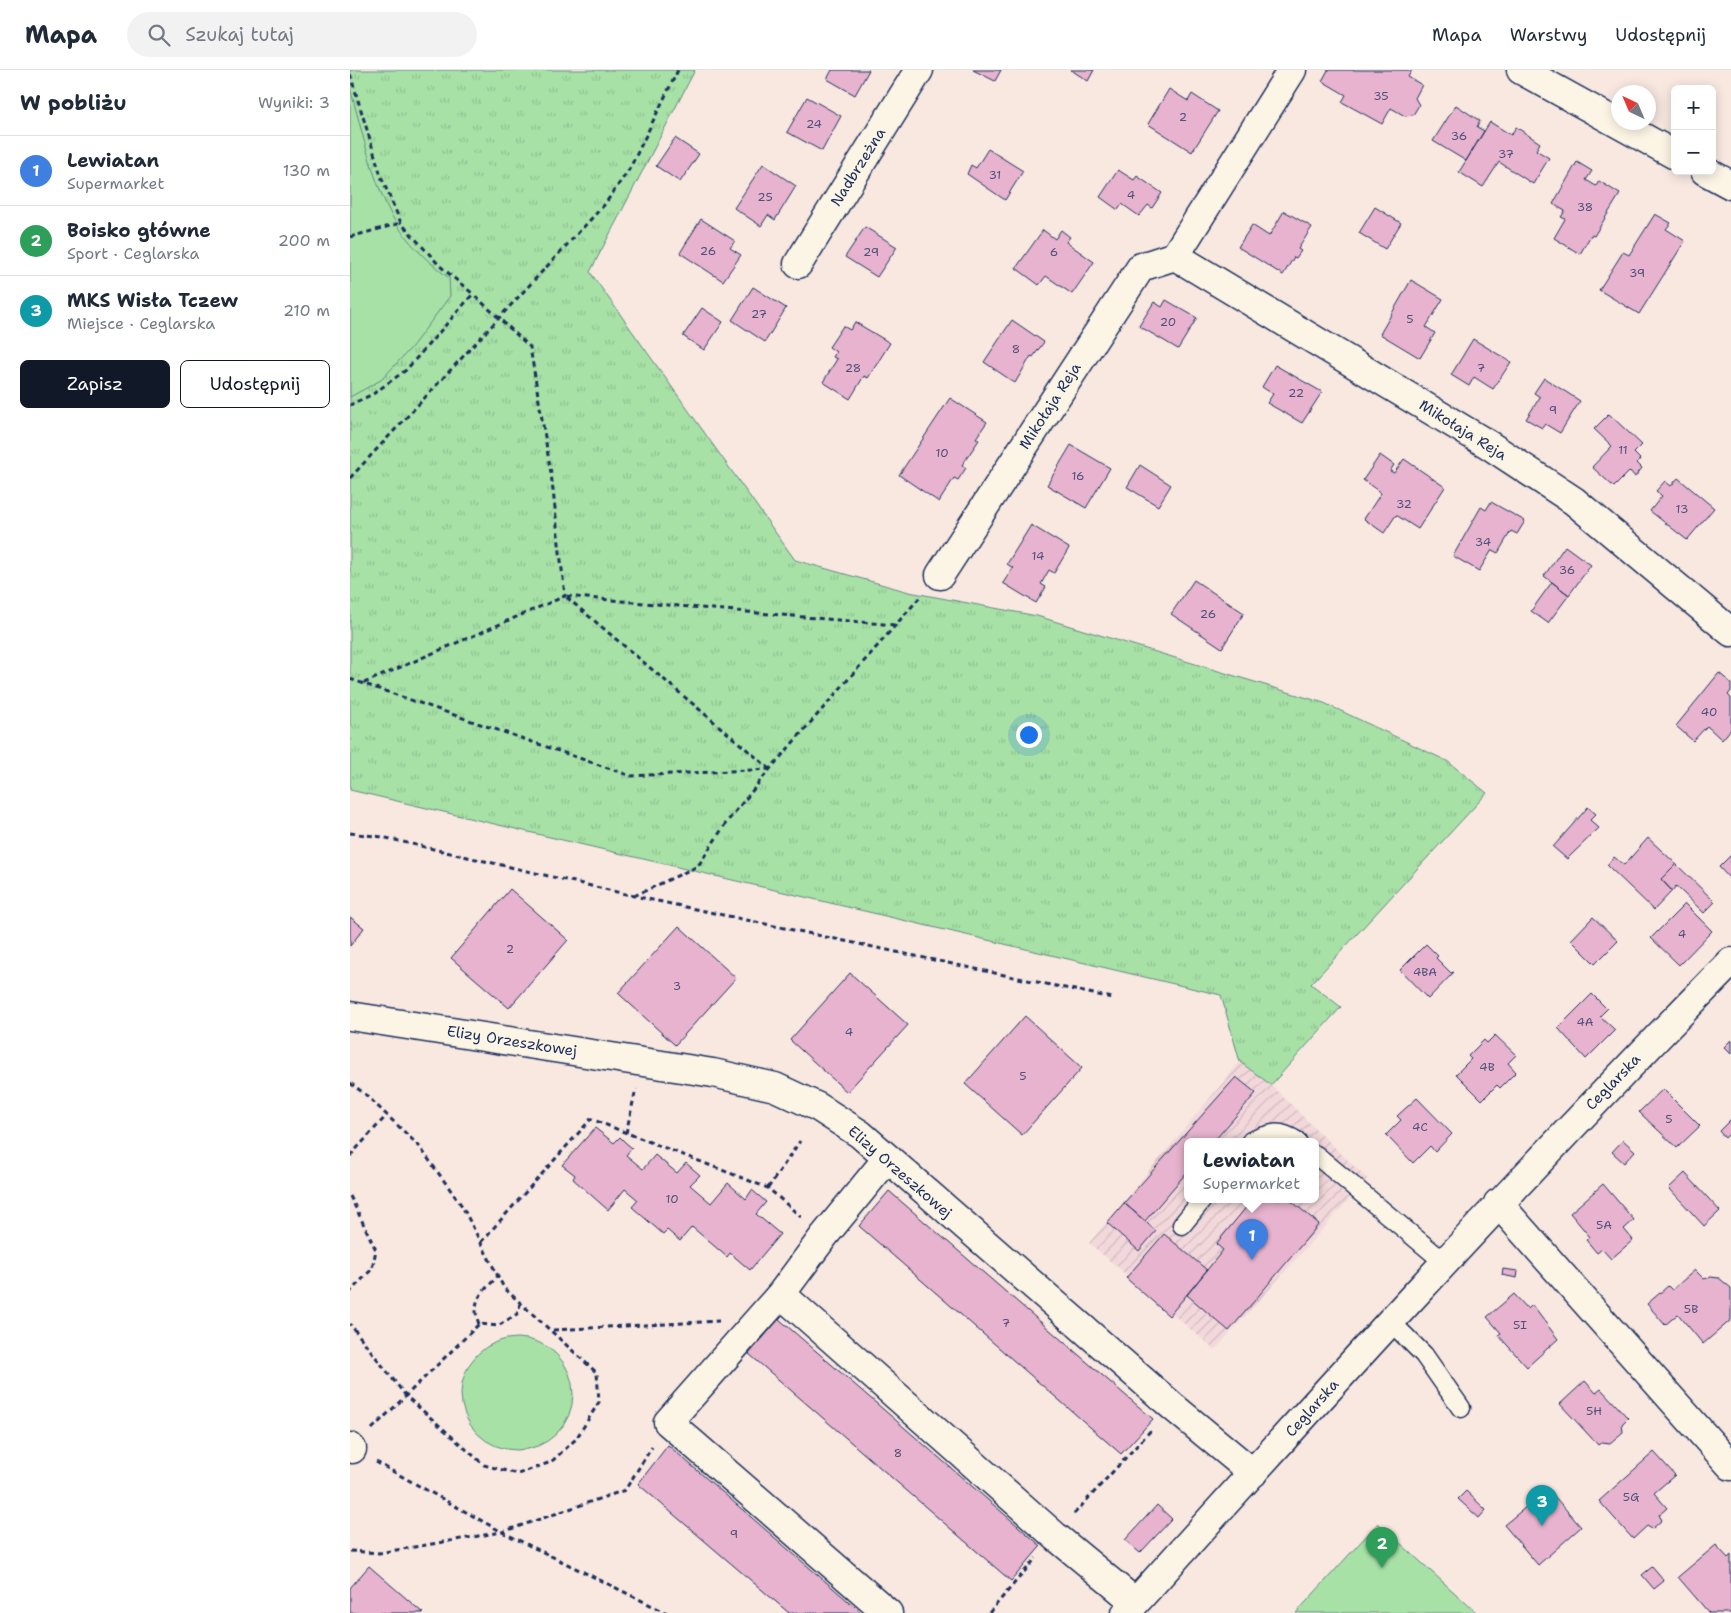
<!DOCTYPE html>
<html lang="pl">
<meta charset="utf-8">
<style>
body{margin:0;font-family:"Shantell Sans",sans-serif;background:#f2f2f3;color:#1f2937}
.controls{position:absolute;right:15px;top:15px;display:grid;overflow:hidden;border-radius:8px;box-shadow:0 2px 12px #0003}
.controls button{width:45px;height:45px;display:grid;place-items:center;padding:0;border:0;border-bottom:1px solid #e0e1e3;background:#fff;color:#1f2937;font:25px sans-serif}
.compass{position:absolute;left:1261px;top:15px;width:45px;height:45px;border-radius:50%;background:#fff;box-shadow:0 2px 12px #0003;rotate:316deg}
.you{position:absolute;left:678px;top:664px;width:18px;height:18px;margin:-12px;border:4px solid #fff;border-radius:50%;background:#1a73e8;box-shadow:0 0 0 8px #1a73e833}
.badge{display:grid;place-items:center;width:32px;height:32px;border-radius:50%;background:#111827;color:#fff;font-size:16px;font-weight:700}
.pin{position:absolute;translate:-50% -41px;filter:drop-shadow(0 1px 2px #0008)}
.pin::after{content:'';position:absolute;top:26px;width:18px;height:15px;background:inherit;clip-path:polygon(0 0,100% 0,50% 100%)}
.popup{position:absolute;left:834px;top:1068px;width:135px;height:65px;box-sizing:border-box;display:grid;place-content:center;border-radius:8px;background:#fff;filter:drop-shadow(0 1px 4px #0005);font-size:16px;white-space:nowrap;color:#747a83}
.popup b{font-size:19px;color:#1f2937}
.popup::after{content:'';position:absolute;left:50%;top:100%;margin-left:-10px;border:10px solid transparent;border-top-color:#fff}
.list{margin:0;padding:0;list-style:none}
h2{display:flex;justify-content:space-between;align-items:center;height:65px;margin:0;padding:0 20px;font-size:21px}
h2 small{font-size:16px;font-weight:400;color:#747a83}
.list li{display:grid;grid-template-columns:32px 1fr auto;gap:15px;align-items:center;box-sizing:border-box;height:70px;padding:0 20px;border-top:1px solid #e0e1e3}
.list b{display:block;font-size:19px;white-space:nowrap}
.list p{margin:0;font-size:16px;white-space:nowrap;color:#747a83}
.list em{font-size:16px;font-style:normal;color:#747a83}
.actions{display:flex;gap:10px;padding:15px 20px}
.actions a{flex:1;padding:11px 0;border:1px solid #111827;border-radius:8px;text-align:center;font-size:18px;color:#111827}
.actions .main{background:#111827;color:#fff}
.icon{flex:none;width:28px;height:28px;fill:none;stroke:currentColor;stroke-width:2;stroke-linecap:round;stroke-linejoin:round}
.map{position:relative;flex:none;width:1381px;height:1543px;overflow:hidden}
header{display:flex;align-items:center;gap:30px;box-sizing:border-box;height:70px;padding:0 25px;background:#fff;border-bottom:1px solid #e0e1e3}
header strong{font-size:24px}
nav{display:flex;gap:28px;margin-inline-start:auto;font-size:18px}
.search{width:350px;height:45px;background:#f2f2f3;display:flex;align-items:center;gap:12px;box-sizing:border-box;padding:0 18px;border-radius:28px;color:#747a83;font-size:19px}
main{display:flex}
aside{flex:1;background:#fff}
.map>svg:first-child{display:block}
.industrial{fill:url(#industrial-furrows);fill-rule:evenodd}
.grass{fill:url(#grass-tufts);stroke:#618882}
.park{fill:#a7e1a6;stroke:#618882}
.building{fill:#e7b3ce;stroke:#1b2f5e}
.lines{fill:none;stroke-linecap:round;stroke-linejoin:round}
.service-casing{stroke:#1b2f5e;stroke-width:21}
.minor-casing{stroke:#1b2f5e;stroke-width:31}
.path{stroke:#1b2f5e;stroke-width:3;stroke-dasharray:5 4;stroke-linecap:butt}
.service{stroke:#fcf5e5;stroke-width:18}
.minor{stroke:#fcf5e5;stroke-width:28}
.labels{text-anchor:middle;stroke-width:4.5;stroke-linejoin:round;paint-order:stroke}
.number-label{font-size:12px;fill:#4e507a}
.street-label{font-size:15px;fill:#1b2f5e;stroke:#fcf5e5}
</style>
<header>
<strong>Mapa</strong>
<div class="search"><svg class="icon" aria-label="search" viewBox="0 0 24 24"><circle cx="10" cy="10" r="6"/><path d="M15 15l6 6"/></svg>Szukaj tutaj</div>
<nav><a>Mapa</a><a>Warstwy</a><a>Udostępnij</a></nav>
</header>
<main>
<aside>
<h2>W pobliżu<small>Wyniki: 3</small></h2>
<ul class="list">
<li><span class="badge" style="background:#3f7fe0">1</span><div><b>Lewiatan</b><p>Supermarket</p></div><em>130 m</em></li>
<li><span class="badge" style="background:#2e9e5b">2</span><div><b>Boisko główne</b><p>Sport · Ceglarska</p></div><em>200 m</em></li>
<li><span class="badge" style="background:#0f9aa8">3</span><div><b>MKS Wisła Tczew</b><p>Miejsce · Ceglarska</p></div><em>210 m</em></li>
</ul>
<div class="actions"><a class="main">Zapisz</a><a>Udostępnij</a></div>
</aside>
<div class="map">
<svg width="1381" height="1543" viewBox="0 0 1381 1543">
<defs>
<pattern id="industrial-furrows" width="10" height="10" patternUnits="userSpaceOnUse" patternTransform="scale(1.25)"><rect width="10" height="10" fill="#f3d8db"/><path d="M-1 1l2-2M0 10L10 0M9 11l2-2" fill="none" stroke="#d0babe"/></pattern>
<pattern id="grass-tufts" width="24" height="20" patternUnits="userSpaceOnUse" patternTransform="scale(1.25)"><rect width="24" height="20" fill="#a7e1a6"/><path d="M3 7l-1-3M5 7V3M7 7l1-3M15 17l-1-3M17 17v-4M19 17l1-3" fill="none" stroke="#8fc191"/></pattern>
</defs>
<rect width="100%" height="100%" fill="#f8e8e0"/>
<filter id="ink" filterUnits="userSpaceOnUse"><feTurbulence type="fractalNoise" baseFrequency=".02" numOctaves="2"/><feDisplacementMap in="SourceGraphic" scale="10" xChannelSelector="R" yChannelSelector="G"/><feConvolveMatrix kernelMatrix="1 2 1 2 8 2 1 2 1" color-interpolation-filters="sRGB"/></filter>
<g filter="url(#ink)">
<path class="industrial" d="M890,992L921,1015L1017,1109L865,1280L739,1173ZM838,1071H966V1129H838Z"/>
<path class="grass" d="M0,0H345L240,202L445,490L559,522L687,546L974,633L1097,691L1137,723L961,914L991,937L921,1015L890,992L871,925L0,720Z"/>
<path class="park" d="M0,18C12,60 25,124 50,159C63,178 81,194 99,208L100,226L61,278L31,310L0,327Z
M111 1324a56 56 0 1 1 112 0a56 56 0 1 1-112 0Z
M1028,1453L1127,1543H946Z"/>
<path class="building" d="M482,0H519L505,25L477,9Z
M623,0H651L645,11Z
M721,0H744L738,11Z
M978,0H1062L1058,7L1072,15L1065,28L1069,35L1063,45L1055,46L1041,38L1032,54L992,32L996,25L972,11Z
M819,19L838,31L842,24L868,41L842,82L798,54Z
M457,27L491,46L472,81L437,62Z
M1106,35L1130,51L1127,57L1134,61L1116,91L1083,71Z
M1140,52L1161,65L1166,57L1190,73L1186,80L1199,88L1183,114L1149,92L1133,117L1109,102Z
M325,68L349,84L330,112L306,96Z
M638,79L673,101L655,130L617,104L621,95L626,98Z
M1227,92L1242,101L1236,110L1246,116L1249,111L1270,124L1244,166L1241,165L1230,184L1204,168L1215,149L1211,147L1215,141L1203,134Z
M413,94L446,116L425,150L418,145L411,156L384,138Z
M768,100L784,110L787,106L812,123L802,138L798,135L789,146L772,134L768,140L750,127Z
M1025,137L1051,153L1035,179L1009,163Z
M934,141L962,157L948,179L951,181L946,188L944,187L933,205L888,177L902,155L919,166Z
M1305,144L1321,153L1316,159L1335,171L1289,244L1249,220L1273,182L1279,185Z
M351,149L385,171L380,178L391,185L373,211L330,183Z
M515,157L547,177L527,207L495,187Z
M693,160L705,169L711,160L720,167L716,172L744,192L722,224L696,206L689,215L666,198Z
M1061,210L1093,229L1076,257L1085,263L1070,288L1030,264Z
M403,217L436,238L415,272L382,250Z
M816,230L847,248L828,279L789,256L804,232L812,237Z
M352,238L373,252L354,280L333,266Z
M662,250L694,272L683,287L681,286L665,313L634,292Z
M505,252L540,273L518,308L514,306L500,329L473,312L487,289L483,287L486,282L479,277L493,256L500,260Z
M1123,269L1161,292L1143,319L1124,307L1119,316L1101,305Z
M925,295L972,322L952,353L917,333L923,324L912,317Z
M1194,308L1230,331L1210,363L1195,354L1192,358L1176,349L1190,327L1184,323Z
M600,328L637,352L626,368L629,370L612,395L616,398L608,410L604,408L589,432L549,405Z
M1259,344L1292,375L1284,383L1290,389L1287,393L1292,398L1285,407L1280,401L1264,417L1242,397L1262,376L1244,359Z
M721,375L760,398L736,438L697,415Z
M1030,385L1044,395L1040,401L1044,403L1054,389L1095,417L1068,459L1046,445L1034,463L1014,449L1031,423L1013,410Z
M790,395L821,415L808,436L777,417Z
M1328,408L1364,438L1337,470L1300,441L1312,426L1306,421L1315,411L1321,416Z
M1141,432L1175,451L1167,464L1161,461L1148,483L1142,480L1129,501L1103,486L1131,437L1136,440Z
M681,455L719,478L704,503L699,500L691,514L696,517L686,533L653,513L663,498L657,494Z
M1215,476L1241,495L1219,525L1194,506Z
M844,510L894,543L872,578L821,544Z
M1202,512L1219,525L1198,553L1181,541Z
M1369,603L1381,613V621L1378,625L1381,628V659L1372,670L1357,656L1343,671L1326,656Z
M1238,737L1246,744L1240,750L1249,758L1217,789L1203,777Z
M1298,768L1326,794L1311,809L1322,821L1304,840L1257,795L1264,787L1274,795Z
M1381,785V810L1369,797Z
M1326,794L1365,832L1354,843L1326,816L1322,821L1311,809Z
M160,819L218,870L159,938L101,888Z
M1335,834L1362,861L1329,895L1301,868Z
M0,847L14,858L0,876Z
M1243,847L1268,871L1245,894L1221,870Z
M329,856L386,908L325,975L268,923Z
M1076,874L1088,886L1086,888L1101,903L1104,902L1078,929L1050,900Z
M500,903L558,955L497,1022L440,970Z
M1242,924L1257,939L1250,946L1265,960L1236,989L1208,958Z
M675,946L732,998L672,1065L615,1014Z
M1145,965L1166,985L1158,993L1166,1002L1150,1018L1147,1015L1132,1030L1106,1004L1121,989L1118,986L1134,970L1137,973Z
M1381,970V984L1374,977Z
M886,1007L906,1023L864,1071H838V1101L795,1151L774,1133Z
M1313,1019L1350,1056L1327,1078L1289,1042Z
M1067,1028L1102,1064L1085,1082L1080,1076L1063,1093L1036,1065L1051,1050L1047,1046Z
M1381,1049V1062L1375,1068L1369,1061Z
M245,1058L264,1073L270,1067L276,1073L282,1078L276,1085L293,1099L305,1085L327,1103L336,1093L350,1105L340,1115L361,1133L378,1113L396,1129L402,1120L416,1132L406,1144L430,1164L400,1200L380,1183L377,1187L342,1157L330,1171L317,1160L313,1164L282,1137L288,1130L275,1119L258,1140L223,1109L225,1105L212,1095Z
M1273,1070L1285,1081L1274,1093L1262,1082Z
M1335,1103L1370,1141L1354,1156L1319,1118Z
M1253,1114L1284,1150L1274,1159L1283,1170L1261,1189L1252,1179L1247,1183L1236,1170L1240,1167L1220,1143Z
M539,1121L803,1349L771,1384L509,1156Z
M903,1129H939L969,1154L879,1261L837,1225L873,1180L866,1174Z
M774,1133L806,1161L789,1181L757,1153Z
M814,1164L857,1200L819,1246L776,1208Z
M1153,1199L1168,1201L1167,1208L1152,1205Z
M1345,1200L1354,1209L1361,1207L1369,1208L1381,1218V1250L1353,1274L1328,1244L1315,1255L1297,1234L1318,1216L1322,1220Z
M1164,1224L1178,1239L1182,1235L1208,1269L1177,1297L1148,1265L1151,1263L1137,1247Z
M429,1249L691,1476L661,1511L399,1284Z
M1235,1311L1246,1323L1251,1319L1278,1348L1272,1354L1273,1362L1260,1373L1252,1372L1248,1375L1210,1334Z
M318,1375L447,1487L512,1543H439L288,1414Z
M1304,1382L1325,1405L1304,1423L1317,1438L1309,1445L1312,1450L1302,1459L1297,1456L1283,1469L1249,1431Z
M1198,1419L1231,1457L1188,1495L1154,1455Z
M1116,1421L1136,1440L1129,1448L1108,1429Z
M807,1435L822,1449L790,1483L775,1470Z
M1366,1475L1378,1488L1381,1485V1543H1359L1328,1507Z
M19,1496L73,1543H0V1518Z
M1302,1497L1314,1511L1304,1519L1292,1505Z"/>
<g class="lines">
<g class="service-casing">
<path id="service" d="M901,1071C922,1063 928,1059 947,1071
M966,1085L1094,1192
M832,1155L853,1129
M1041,1252L1074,1285L1111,1338"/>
</g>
<g class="minor-casing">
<path id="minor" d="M1171,0L1325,85
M1355,101L1381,115
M825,186L1139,375L1224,431L1381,562
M448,194L569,0
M590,505L791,197L825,186L942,0
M0,946L363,1003L425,1017L468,1037L510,1064L822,1336L903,1403
M1148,1133L1381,1396
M431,1224L474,1166L536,1090
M0,1377L2,1379
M538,1543L318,1352L431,1224L705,1466L785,1532
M776,1543C974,1323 1173,1103 1381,892"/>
</g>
<path class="path" d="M0,4L32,109L51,153L90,196L123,224L56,300L23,324L0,335
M0,167L51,153
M0,408L255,134L280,98L328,0
M0,609L281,706L420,699
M14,613L215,526L201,403L180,277L123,224
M420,699L215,526L545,555
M0,763L32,767L284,826L762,928
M284,826L348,796L376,753L420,699L571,526
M0,1013L15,1024L69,1076L112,1136L154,1218L247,1303L249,1332L226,1369L201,1392L168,1404L134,1395L56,1326L0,1254
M276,1063L286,1019
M0,1086L37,1045
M418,1118L450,1071
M0,1126L26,1180L22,1199L0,1222
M131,1172L241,1049L418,1118L451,1147
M129,1254C120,1230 132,1223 148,1206
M203,1260L369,1251
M22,1359L129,1254L148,1256L167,1244L171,1232
M26,1392L152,1462L317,1543
M724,1444L803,1358
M0,1481L29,1483L152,1462L275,1420L302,1377
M639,1543L686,1488"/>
<use href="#service" class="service"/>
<use href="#minor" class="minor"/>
</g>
</g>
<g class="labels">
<g class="number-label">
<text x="1031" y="30">35</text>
<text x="833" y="51">2</text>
<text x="464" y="58">24</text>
<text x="1109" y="70">36</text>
<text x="1156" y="88">37</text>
<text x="645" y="109">31</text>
<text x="781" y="129">4</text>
<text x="415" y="131">25</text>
<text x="1235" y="141">38</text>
<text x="358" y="185">26</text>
<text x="521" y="186">29</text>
<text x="704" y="186">6</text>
<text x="1287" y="207">39</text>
<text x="409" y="248">27</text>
<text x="1060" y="253">5</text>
<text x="818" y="256">20</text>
<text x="666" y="283">8</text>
<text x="503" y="302">28</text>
<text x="1131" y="302">7</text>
<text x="946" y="327">22</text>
<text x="1203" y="344">9</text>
<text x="1273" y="384">11</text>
<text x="592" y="387">10</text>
<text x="728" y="410">16</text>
<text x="1054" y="438">32</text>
<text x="1332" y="443">13</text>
<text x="1133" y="476">34</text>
<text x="688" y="490">14</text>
<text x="1217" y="504">36</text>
<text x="858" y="548">26</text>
<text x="1359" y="646">40</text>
<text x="1332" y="868">4</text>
<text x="160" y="883">2</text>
<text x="1075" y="906">4BA</text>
<text x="327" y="920">3</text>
<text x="1235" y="956">4A</text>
<text x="499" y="966">4</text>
<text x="1137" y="1001">4B</text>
<text x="673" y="1010">5</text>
<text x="1319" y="1053">5</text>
<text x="1070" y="1061">4C</text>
<text x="322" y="1133">10</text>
<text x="1254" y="1159">5A</text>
<text x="1341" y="1243">5B</text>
<text x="656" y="1257">7</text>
<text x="1170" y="1259">5I</text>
<text x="1244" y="1345">5H</text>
<text x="548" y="1387">8</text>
<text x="1281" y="1431">5G</text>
<text x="384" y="1468">9</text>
</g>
<g class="street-label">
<text transform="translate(508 97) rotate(-58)" y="5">Nadbrzeżna</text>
<text transform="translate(700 336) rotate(-57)" y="5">Mikołaja Reja</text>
<text transform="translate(1113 360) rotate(32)" y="5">Mikołaja Reja</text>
<text transform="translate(162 971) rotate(9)" y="5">Elizy Orzeszkowej</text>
<text transform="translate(1263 1012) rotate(-46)" y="5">Ceglarska</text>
<text transform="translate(550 1102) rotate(41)" y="5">Elizy Orzeszkowej</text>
<text transform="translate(962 1338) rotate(-48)" y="5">Ceglarska</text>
</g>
</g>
</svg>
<div class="controls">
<button>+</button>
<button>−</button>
</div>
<svg class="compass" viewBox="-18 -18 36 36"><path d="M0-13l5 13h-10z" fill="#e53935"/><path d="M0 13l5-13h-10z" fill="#747a83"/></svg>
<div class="you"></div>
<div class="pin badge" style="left:902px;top:1190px;background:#3f7fe0">1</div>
<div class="popup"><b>Lewiatan</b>Supermarket</div>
<div class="pin badge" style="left:1032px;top:1498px;background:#2e9e5b">2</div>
<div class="pin badge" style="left:1192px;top:1456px;background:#0f9aa8">3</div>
</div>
</main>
